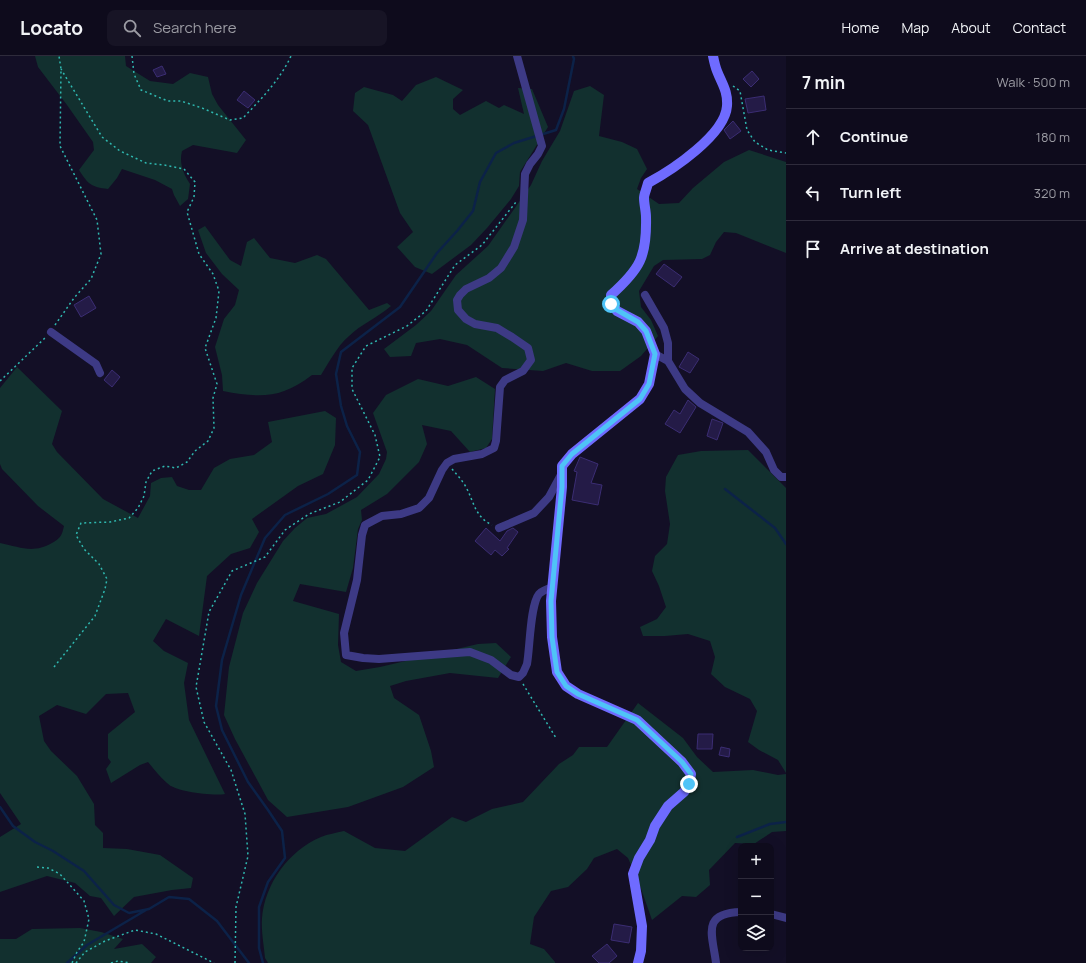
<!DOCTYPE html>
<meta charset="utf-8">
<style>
body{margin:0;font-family:Manrope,sans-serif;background:#171425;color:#f1f3f6}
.controls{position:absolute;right:12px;bottom:12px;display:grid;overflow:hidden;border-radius:8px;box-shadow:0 4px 16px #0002}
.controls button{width:36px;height:36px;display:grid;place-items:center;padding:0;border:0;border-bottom:1px solid #2e2b3b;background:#0e0b1c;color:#f1f3f6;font:20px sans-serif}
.stop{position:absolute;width:12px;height:12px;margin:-9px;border:3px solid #4fc3f7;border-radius:50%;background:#fff}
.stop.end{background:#4fc3f7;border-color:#fff;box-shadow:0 1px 4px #0008}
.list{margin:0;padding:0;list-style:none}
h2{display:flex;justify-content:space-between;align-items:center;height:52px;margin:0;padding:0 16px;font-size:17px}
h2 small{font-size:13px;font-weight:400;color:#9b9ba3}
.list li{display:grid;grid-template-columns:26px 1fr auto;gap:12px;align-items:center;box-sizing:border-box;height:56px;padding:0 16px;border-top:1px solid #2e2b3b}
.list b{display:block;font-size:15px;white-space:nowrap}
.list em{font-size:13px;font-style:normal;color:#9b9ba3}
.icon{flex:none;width:22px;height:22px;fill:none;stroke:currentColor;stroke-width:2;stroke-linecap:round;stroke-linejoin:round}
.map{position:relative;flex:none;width:786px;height:907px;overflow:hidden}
header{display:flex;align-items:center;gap:24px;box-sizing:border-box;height:56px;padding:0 20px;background:#0e0b1c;border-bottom:1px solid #2e2b3b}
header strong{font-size:19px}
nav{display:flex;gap:22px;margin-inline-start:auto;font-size:14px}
.search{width:280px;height:36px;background:#171425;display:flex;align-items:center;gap:10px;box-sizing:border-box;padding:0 14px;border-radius:8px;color:#9b9ba3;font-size:15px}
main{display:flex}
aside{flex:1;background:#0e0b1c}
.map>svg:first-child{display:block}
.green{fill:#12302f}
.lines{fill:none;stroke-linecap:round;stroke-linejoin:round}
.stream{stroke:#0c2248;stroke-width:2.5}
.building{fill:#241b47;stroke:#3b2d73}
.path{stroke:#2fb8b0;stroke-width:1.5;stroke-dasharray:2 3;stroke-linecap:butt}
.street{stroke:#3d3a85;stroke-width:8}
.secondary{stroke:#6f6bff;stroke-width:10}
.route{stroke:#4fc3f7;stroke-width:5}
</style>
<header>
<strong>Locato</strong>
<div class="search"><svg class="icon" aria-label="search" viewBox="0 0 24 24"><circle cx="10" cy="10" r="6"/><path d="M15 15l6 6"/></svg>Search here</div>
<nav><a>Home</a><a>Map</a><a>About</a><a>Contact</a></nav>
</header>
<main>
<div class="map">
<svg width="786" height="907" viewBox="0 0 786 907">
<rect width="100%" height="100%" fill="#130f26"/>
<path class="green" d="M35,0H125L126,10L150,25L173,28L190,17L208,21L212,38L218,49L246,84L237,97L193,89L182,95C179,107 183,117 190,128L188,143L180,150L174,139L172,133L155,124L122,113L117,122L108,133C91,131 88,128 79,114L94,94L93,86L67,49L38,11Z
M436,21L463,34L453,43V53L460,59L486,45L499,52L504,49L524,58L518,32L532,33L548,71L520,116L519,130L511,143L487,172L471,189L432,218L415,211L397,191L413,176L400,157L368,69L353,55L355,37L364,31L393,39L402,45L416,29Z
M590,30L604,39L599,80L622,86L637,93L647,113L641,122L637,133L659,148L679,147L693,132L724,106L749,94L786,106V197L736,177L724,176L716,186L710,199L702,203L663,204L654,210L639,235L641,251L651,264L658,280L641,300L620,315H592L566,307L543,315L502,312L467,289L440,283L416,287L411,300L390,301L384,293L416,269L431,255L456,219L488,190L531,129L542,105L560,75L574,35Z
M205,170L230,204L241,210L247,186L254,182L270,202L295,207L317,199L326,203L369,254L387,247L391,250C377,262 361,268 348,281C338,289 328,308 321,319H312C281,343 260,342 223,335L222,319L215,291L224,263L235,249L239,234L222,218L206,197L198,174Z
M17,311L62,355L52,388L57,396L103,443L138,462L150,440L151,427L161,422L172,421L177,430L189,434H201L214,412L230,403L254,399L272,386L268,366L325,355L336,362L335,389L323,418L298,430L252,463L259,476L250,492L231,498L207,520L199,580L166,563L153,585L164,595L188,607L184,627L189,664L225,738C213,740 175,736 167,727C160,721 154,713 148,706L140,709L111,727L106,713L111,706L108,702V678L135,656L128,637L106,638L86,658L57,649L39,660L44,685L51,695L77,720L94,748L95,769L103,777V792L127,793L160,799L193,822L191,832L172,834L134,841L114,860L101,842L90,840L75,827L47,820L0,836V781L21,768L0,737V487C20,491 33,498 52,487C61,482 62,479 64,470L38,450L2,413L0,408V332Z
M476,321L495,333L492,383L486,392L470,396L451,375L422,369L427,388L419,406L387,438L361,454L362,464L358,473L353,512L346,536L300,528L293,545L339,558L338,589L341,606L356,615L380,611L478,588L496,587L511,601L498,622L450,617L406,625L390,630L394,642L419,659L431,695L434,711L403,731L348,751L287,761L268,744L235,683L224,659L229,611L243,557L257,527L283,485L295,472L307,462L326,458L357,441L379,418L386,403L387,396L373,357L386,339L418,323L448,330Z
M748,394L786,432V717L778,704L759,694L748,686L757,655L750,643L725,631L711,618L715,601L710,585L688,578L665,580H643L640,571L657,563L666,551L659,530L652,515L655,500L667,488L670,468L665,435L666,421L678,399L701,395Z
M638,647L683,682L697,701L713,716L753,714L778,719L786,718V775L772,776L754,788L735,787L709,814L710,829L696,841L682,840L652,864L639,827L628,802L617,793L594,802L587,813L568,831L551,835L534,861L530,888L544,893L555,906V907H268L265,902C264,890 261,875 262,862C265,828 288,795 321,781C328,778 336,777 344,775L375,792L405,795L452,761L466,766L492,753L523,746L559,708L573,699L579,691H607Z
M80,872L101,876L123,883L114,893L142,888L156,901L151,907H0V883H16L32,873Z"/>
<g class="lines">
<path class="stream" d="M725,433L775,472L786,488
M0,751L13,770L35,786L53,795L84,815L114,849L129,857L149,853L169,841L189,843L217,865L249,907
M737,781L770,768L786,766
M67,907L87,889L146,854
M263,907L259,892V851L268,826L285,802L282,775L268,754L248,726L222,674L216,650L222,604L241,539L265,482L285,459L328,438L357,419L360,396L347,370L341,350L336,318L341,296L400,251L437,197L457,175L473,155L480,126L496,97L514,87L556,74L564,53L574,3L573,0"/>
</g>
<path class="building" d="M162,10L166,18L157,21L153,14Z
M752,15L759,23L751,31L743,23Z
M244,35L255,44L248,52L237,44Z
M764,40L766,54L748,57L745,43Z
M733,65L741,75L730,83L724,74Z
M664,208L682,221L674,231L656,218Z
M89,240L96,252L81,261L74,249Z
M688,296L699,303L690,317L679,311Z
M112,314L120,321L112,331L104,324Z
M688,344L696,351L680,377L665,368L674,354L680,358Z
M712,363L723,367L717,384L707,380Z
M580,401L598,408L591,427L602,429L598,449L572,444L577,416L574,415Z
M486,472L500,485L507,475L513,472L518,476L507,492L509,493L502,500L495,494L491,499L475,485Z
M698,678H713L712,693H697Z
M721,691L730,693L729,701L719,699Z
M614,868L632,871L629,887L611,884Z
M607,888L617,900L609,907H599L592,900Z"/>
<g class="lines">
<path class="path" d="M132,0L134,18L141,34L168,45H181L202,52L230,64L243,62C261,43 280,24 291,0
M733,30L740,35L747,74L755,86L768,94L786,97
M55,269L74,242L91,223L101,198L97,164L60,90L61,13L59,0
M0,325L46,281
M452,413C457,419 462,424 466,431C474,446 475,461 492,469
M54,611L95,560L105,533L107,523L99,508L84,493L76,479L81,467L110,466L129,462L138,452L144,440L146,426L152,415L165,410L176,412L187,406L195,395L208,385L214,372L213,342L217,328L205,292L216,262L219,235L213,218L199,198L187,156L194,141L195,126L184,113L164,109L146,107L120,95L102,81L61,13
M523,628L556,682
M37,811L48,812L60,818L84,845L89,863L84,886L77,896L72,907
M76,907L85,896L105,885L135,874L156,878L214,907
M111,907L118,905L130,907
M235,907L236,851L248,800L245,758L231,714L204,666L196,631L209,556L232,515L265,501L285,474L309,458L340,446L368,424L380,401L375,379L352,333V312L366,290L407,270L426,255L455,209L482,189L516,146"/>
<path class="street" d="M517,0L542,90L538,98L530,108L525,118L523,164L514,191L501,212L489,222L466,233L460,239L457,244L458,254L466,263L475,268L497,272L512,281L528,292L531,304L523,315L505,324L500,331L496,385L494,392L482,398L454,403L447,407L442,414L429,442L419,452L401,458L382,460L365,469L362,479L357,524L344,577L346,599L363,602L379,603L470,596L491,604L511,619L519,621L523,617L527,608C530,592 530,549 539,538C543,534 547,533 553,531
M645,239L664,272L668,287V305
M51,276L96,308L100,317
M655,298L668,305L685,333L700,347L748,376L766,396L774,414L781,421H786
M499,472L534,457L549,441L562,417
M771,858L786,862
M716,907C713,880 700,857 741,856"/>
<path class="secondary" d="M638,907L641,895L642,870L633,818L639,802L650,784L655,770L668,750L684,736L689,728L691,718L682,706L637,664L578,638L566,630L557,616L552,581L551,545L562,431V410L572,398L640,343L649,328L655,298L646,275L638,266L617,255L611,248V239C640,213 647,201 646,161C646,155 644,148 644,142C644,138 647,132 648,127C672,114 725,79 727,50C728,35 722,28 717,15C715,10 714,5 713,0"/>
</g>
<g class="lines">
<path class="route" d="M611,248L617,254L638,266L646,275L655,298L649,328L640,343L572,398L562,410V431L551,545L552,581L557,616L566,630L578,638L637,664L682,706L691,718L689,728"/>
</g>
</svg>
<div class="controls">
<button>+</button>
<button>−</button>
<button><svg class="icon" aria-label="layers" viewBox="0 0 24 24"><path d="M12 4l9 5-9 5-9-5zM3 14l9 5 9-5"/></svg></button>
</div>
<div class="stop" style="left:611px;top:248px"></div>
<div class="stop end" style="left:689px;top:728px"></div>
</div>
<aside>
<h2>7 min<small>Walk · 500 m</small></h2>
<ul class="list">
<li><svg class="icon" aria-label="ahead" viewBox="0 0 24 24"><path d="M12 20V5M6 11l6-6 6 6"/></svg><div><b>Continue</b></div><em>180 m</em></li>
<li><svg class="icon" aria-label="left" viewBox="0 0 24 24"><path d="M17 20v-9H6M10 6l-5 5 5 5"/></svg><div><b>Turn left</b></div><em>320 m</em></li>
<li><svg class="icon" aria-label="arrive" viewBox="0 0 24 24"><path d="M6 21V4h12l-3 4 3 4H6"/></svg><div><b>Arrive at destination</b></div></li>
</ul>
</aside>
</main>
